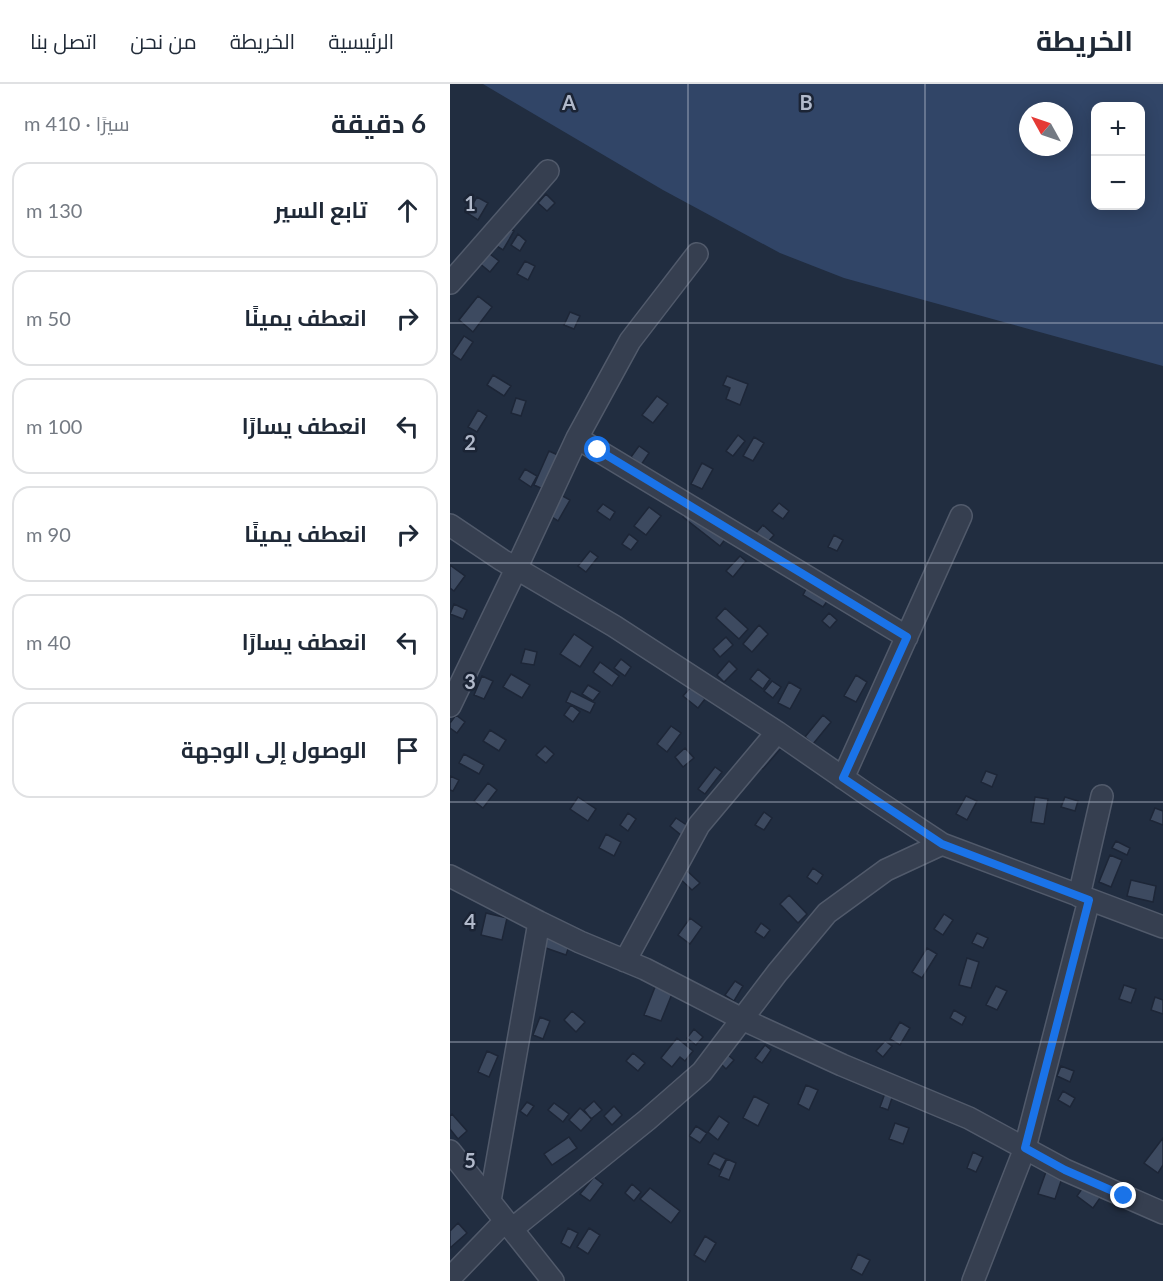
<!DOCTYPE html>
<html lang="ar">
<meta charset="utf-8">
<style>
body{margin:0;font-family:Lato,Cairo,sans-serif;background:#f6f6f7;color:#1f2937;direction:rtl}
.controls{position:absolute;right:18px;top:18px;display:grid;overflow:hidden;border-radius:12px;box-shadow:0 3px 15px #0003}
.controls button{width:54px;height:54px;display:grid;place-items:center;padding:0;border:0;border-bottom:2px solid #e0e1e3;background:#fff;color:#1f2937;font:30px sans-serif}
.compass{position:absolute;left:569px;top:18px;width:54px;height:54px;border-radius:50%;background:#fff;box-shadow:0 3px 15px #0003;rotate:310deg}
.stop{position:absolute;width:18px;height:18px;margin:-14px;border:4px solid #1a73e8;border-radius:50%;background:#fff}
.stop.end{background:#1a73e8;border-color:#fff;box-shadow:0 2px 6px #0008}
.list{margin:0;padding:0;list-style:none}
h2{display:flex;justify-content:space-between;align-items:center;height:78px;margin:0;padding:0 24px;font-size:26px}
h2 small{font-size:20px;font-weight:400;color:#747a83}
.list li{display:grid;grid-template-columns:39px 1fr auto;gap:18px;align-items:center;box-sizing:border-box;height:96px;margin:0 12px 12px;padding:0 12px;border:2px solid #e0e1e3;border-radius:18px}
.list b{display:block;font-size:22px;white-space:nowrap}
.list em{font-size:20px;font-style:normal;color:#747a83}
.icon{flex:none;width:33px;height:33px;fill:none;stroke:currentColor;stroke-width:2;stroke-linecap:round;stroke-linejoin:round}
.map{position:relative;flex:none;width:713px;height:1197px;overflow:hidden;direction:ltr}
header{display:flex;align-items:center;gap:36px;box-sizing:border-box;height:84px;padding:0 30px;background:#fff;border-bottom:2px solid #e0e1e3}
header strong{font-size:28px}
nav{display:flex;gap:33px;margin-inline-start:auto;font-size:21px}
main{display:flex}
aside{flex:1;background:#fff}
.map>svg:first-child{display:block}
.water{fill:#314567;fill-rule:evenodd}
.building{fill:#3d4a60;stroke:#1d2637;stroke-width:1.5}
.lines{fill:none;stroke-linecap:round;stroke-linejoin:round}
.minor-casing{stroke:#515a6b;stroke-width:24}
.minor{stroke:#363f50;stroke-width:21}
.route{stroke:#1a73e8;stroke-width:8}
.grid{fill:none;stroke:#b2bacb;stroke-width:1.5;stroke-opacity:0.55}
.grid-label{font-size:20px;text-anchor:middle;font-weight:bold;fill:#b2bacb;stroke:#1b2435;stroke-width:5;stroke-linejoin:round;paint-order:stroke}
</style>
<header>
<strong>الخريطة</strong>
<nav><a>الرئيسية</a><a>الخريطة</a><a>من نحن</a><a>اتصل بنا</a></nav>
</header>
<main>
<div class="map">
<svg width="713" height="1197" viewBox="0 0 713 1197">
<rect width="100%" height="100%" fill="#212d40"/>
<path class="water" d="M33,0H713V282L394,194L330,169L213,106ZM646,22H690V122H646ZM578,27H614V63H578Z"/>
<path class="building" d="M96,110L105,119L97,127L88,119Z
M27,113L38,119L28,136L17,129Z
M53,141L64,147L53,166L42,159Z
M68,150L76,157L70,167L61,161Z
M36,167L49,177L40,188L28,178Z
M75,177L85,182L78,196L67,190Z
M28,212L42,223L23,248L9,236Z
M120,228L130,232L124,245L114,241Z
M14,252L23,258L11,276L2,270Z
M43,291L61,302L54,312L37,301Z
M277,292L298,300L290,321L276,315L280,304L273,301Z
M207,312L218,320L203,339L192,331Z
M66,314L76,317L71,332L61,329Z
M28,326L37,332L27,348L18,343Z
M288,351L295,357L283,372L276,367Z
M304,353L314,359L303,377L293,372Z
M189,362L199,369L191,381L181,373Z
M99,367L110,372L95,406L84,401Z
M252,379L263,385L252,405L241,400Z
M75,385L87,392L81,403L69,395Z
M109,410L120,416L108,437L97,430Z
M329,419L339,427L333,435L322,427Z
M153,420L165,428L160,436L147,427Z
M199,423L211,432L196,451L184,442Z
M240,424L276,454L270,462L233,433Z
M313,441L324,451L316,460L305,450Z
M179,450L188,457L181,466L172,460Z
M384,451L393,456L387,467L378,463Z
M140,467L148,473L136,488L128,482Z
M290,472L296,477L283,493L276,487Z
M0,481L15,492L4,507L0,504Z
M357,503L378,516L373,523L353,511Z
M4,520L17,526L13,535L0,530Z
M275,524L298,545L289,555L266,534Z
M379,529L387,536L380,544L372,537Z
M309,541L318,550L302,568L293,560Z
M124,550L143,563L130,583L110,570Z
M276,553L283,561L270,573L263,565Z
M75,565L87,568L84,581L71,579Z
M171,575L181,583L175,592L164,584Z
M279,577L287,585L274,598L267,591Z
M150,578L169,592L162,602L143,588Z
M308,585L320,595L313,605L300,595Z
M61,590L80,601L72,614L53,603Z
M406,591L417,598L406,618L394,612Z
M32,592L43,597L34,615L24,611Z
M322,597L331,603L323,614L314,607Z
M339,598L351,605L340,625L328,619Z
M138,601L150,608L143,617L132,610Z
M241,603L255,615L248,624L233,612Z
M121,607L145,619L140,629L116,618Z
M121,621L130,628L123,638L114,631Z
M6,631L15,638L7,649L0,644V639Z
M373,631L381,638L363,660L355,653Z
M221,642L231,649L217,668L207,660Z
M40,646L56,656L49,667L33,657Z
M320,654L331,664L313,685L301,675Z
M95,662L104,670L96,679L86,671Z
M235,664L244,674L233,683L225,673Z
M14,670L34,681L29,690L9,679Z
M265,683L272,688L255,710L248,705Z
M536,687L547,691L542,703L531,698Z
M0,692L9,696L3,707L0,706Z
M38,699L47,706L33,724L24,717Z
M516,712L527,717L517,736L506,730Z
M128,713L146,725L138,737L120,725Z
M585,713L598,715L594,740L581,738Z
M615,713L628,717L625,727L611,723Z
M705,724L713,727V741L700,736Z
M314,728L322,734L314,746L305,741Z
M178,729L186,735L178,747L170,741Z
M226,734L238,742L231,751L220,742Z
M156,750L171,758L164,772L149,764Z
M666,757L680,764L677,771L662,764Z
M660,771L672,776L661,803L649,798Z
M233,783L250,799L242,806L226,791Z
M363,784L373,791L367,800L357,793Z
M681,796L706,802L703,818L677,812Z
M339,811L357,830L348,839L330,820Z
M36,829L57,834L52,856L31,851Z
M494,830L503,836L493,851L484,845Z
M240,834L252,843L240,860L228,851Z
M311,839L320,846L314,854L305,848Z
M527,849L538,854L533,864L522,859Z
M98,851L120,859L116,871L93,863Z
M477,864L487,870L472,894L462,888Z
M517,874L529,878L521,904L509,901Z
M285,897L293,902L284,917L275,911Z
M207,898L224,905L211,937L194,931Z
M674,901L686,905L681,919L669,915Z
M546,902L557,907L547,926L536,921Z
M705,913L713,916V930L701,926Z
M504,926L516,933L512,941L500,934Z
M122,927L135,938L126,948L114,936Z
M90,933L100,937L93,955L83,951Z
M450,938L460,944L450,961L440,955Z
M244,945L253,953L246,961L237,954Z
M227,954L243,967L235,977L230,973L222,983L211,974Z
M435,957L442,962L433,973L426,967Z
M315,961L321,966L312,979L305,974Z
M37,967L48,972L39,993L28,988Z
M274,968L284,976L276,985L267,976Z
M183,969L195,979L188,987L176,977Z
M611,982L624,987L620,998L607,992Z
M356,1001L368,1006L359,1026L348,1020Z
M613,1007L625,1014L620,1023L608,1016Z
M435,1009L443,1011L438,1026L430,1023Z
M304,1012L319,1020L308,1042L293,1034Z
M144,1017L152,1026L141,1035L134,1026Z
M77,1018L84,1022L77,1032L70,1027Z
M104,1019L119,1030L113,1038L98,1026Z
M164,1022L172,1031L162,1041L154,1032Z
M130,1024L142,1035L131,1047L119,1036Z
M2,1030L17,1047L8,1055L0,1045V1032Z
M269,1032L279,1039L268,1056L258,1048Z
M445,1039L459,1044L453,1060L439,1055Z
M246,1042L257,1049L250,1059L239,1052Z
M119,1053L127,1064L102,1081L94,1070Z
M713,1054V1081L708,1089L694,1079Z
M523,1068L533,1073L526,1088L517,1084Z
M264,1069L276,1075L270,1086L258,1080Z
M277,1075L286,1079L279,1096L269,1092Z
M597,1085L613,1091L605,1115L588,1110Z
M144,1093L153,1100L140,1117L130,1110Z
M182,1100L191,1108L184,1117L175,1109Z
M634,1102L650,1114L643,1124L627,1112Z
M200,1104L230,1127L221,1139L190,1115Z
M8,1139L17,1149L0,1164V1147Z
M118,1144L128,1149L120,1164L111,1159Z
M139,1144L150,1151L138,1170L127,1163Z
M255,1152L266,1159L255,1178L244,1171Z
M408,1170L420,1176L412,1191L401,1185Z"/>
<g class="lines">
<g class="minor-casing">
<path id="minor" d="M0,199L98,87
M127,354L457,553
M0,441L52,476L164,542L327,648L418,711L492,760L713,843
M0,622L66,485L127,354L180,257L247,170
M393,694L511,432
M0,792L89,838L130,858L195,885L292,935L392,981L519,1034L615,1086L713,1129
M629,812L652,712
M175,877L249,741L327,648
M0,1067L103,1197
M40,1117L89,838
M62,1145L197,1036L252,988L327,889L377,829L436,786L492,760
M0,1194L55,1137
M523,1197L575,1064L639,816"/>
</g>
<use href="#minor" class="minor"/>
</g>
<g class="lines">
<path class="route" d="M148,366L457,553L393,694L492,760L639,816L575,1064L615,1086L674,1112"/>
</g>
<path class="grid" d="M238,0V1197M475,0V1197M0,239H713M0,479H713M0,718H713M0,958H713"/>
<g class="grid-label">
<text x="119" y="26">A</text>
<text x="356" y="26">B</text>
<text x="20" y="127">1</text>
<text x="20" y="366">2</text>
<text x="20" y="605">3</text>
<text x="20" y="845">4</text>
<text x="20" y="1084">5</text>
</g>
</svg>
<div class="controls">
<button>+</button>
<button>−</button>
</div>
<svg class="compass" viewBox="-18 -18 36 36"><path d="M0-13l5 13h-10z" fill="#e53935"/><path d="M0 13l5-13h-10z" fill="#747a83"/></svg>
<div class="stop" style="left:148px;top:366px"></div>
<div class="stop end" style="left:674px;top:1112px"></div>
</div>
<aside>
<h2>6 دقيقة<small>سيرًا · 410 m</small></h2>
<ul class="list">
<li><svg class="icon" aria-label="ahead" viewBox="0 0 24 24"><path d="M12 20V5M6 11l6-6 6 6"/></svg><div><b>تابع السير</b></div><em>130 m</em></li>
<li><svg class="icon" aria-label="right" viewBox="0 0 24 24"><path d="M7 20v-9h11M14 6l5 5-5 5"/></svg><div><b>انعطف يمينًا</b></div><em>50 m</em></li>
<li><svg class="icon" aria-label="left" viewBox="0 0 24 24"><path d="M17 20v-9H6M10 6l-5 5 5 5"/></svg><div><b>انعطف يسارًا</b></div><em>100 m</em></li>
<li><svg class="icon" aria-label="right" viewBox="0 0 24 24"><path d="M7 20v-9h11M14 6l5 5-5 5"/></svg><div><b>انعطف يمينًا</b></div><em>90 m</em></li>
<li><svg class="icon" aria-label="left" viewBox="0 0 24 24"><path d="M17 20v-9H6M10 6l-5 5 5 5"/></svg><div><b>انعطف يسارًا</b></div><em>40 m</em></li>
<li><svg class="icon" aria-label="arrive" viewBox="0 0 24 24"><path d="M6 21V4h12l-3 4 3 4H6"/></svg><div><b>الوصول إلى الوجهة</b></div></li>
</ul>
</aside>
</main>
